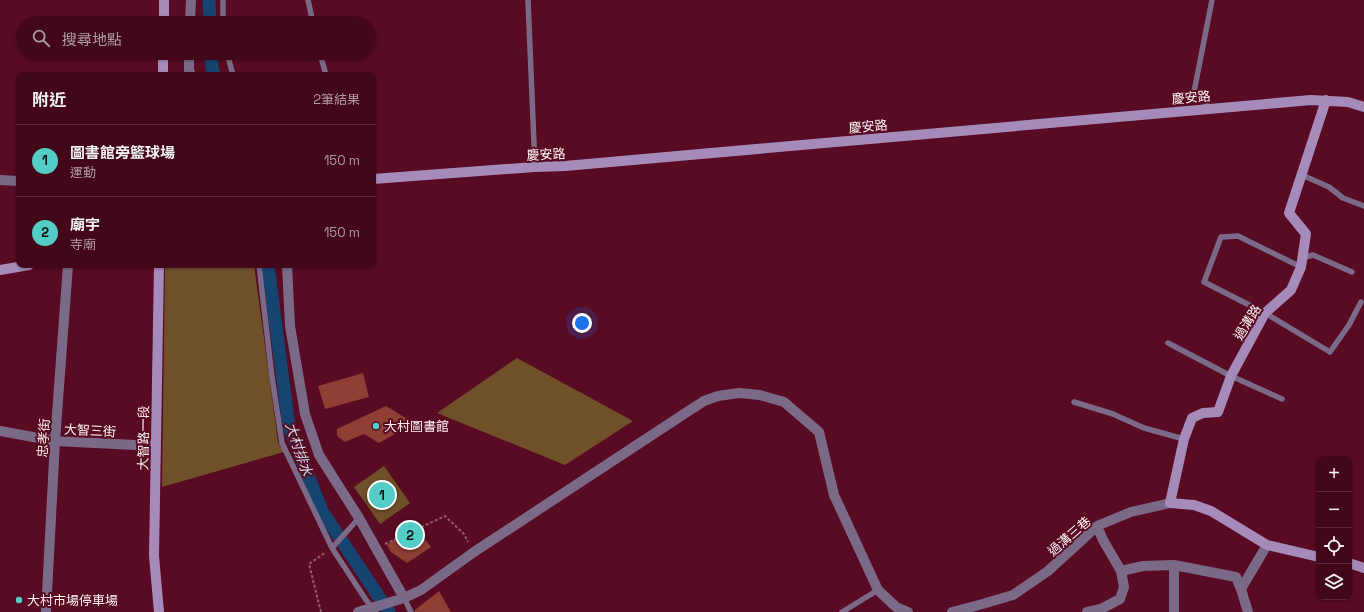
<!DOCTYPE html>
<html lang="zh-TW">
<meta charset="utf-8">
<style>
body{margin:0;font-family:"Space Grotesk","Noto Sans TC",sans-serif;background:#4c1627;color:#f1f3f6}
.controls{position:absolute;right:12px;bottom:12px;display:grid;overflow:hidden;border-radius:8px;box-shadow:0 1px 3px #0004}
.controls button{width:36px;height:36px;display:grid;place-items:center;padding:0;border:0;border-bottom:1px solid #5a2939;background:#42081a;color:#f1f3f6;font:20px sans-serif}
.you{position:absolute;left:582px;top:323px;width:14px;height:14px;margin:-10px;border:3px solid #fff;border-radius:50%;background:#1a73e8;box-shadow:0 0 0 6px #1a73e833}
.badge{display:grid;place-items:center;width:26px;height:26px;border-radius:50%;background:#54cdc7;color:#111;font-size:13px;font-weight:700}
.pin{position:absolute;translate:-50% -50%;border:2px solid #fff;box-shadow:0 1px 4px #0006}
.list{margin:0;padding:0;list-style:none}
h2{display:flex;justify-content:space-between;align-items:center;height:52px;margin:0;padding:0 16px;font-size:17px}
h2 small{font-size:13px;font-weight:400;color:#ae9aa2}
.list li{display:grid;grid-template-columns:26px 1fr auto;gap:12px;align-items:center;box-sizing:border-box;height:72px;padding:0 16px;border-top:1px solid #5a2939}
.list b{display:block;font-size:15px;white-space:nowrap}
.list p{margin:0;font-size:13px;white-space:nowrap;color:#ae9aa2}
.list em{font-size:13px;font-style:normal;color:#ae9aa2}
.icon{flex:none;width:22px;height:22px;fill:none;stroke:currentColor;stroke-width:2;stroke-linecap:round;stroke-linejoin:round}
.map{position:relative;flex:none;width:1364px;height:612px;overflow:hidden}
.search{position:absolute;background:#42081a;box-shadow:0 1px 3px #0004;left:16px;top:16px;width:360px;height:44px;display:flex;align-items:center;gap:10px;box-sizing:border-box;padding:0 14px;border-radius:22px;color:#ae9aa2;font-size:15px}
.panel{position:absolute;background:#42081a;box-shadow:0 1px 3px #0004;left:16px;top:72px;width:360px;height:196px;border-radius:8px}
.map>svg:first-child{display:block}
.green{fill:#705029}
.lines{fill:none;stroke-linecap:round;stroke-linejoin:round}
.canal{stroke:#154470;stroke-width:13}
.building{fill:#8e3e33}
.path{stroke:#925d6c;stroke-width:2;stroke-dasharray:3 2;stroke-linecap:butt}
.lane{stroke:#7b6a87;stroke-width:5.5}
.street{stroke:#7b6a87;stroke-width:10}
.secondary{stroke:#a68bba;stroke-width:10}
.poi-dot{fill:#54cdc7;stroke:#580b22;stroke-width:1.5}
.labels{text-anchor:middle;stroke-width:4;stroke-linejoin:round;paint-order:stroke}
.street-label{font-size:13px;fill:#fcf2f3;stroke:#580b22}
.poi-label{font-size:13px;fill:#fcf2f3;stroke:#580b22;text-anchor:start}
.water-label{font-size:14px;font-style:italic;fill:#cedeee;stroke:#580b22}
</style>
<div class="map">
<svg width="1364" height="612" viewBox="0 0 1364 612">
<rect width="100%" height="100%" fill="#580b22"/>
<path class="green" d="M165,265H254L278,442L284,452L162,487Z
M517,358L633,421L565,465L437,413Z
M384,466L410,503L380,524L354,487Z"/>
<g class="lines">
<path class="canal" d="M209,0L210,23
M211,53L212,68L214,75
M268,265L289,427L322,511L389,612"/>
</g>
<path class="building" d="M363,373L369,397L325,409L318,386Z
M386,406L414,423L379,443L364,434L345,442L337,436V429Z
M413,524L431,547L407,563L391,552L387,545Z
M439,591L451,612H415V610Z"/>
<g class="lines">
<path class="path" d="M385,544L445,516L464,534L468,542
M321,612L309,564L326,552"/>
<path class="lane" d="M308,0L313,23
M528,0L535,167
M223,23V0
M227,53L233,75
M320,53L326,75
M1204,109L1208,101L1193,97L1212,0
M1302,175L1329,187L1343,198L1364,206
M1302,258L1313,255L1352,272
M259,265L272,377L282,443L332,548L366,600L376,612
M1301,267L1238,236L1221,237L1204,282L1265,313L1330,352L1349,325L1361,302
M1168,343L1231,376L1282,399
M1074,402L1113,414L1144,428L1184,439
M332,548L359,518
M404,598L411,612
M842,612L878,590"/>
<path class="street" d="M190,23L191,0
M189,53V70L191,75
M0,180L19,181
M287,265L290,326L305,414L319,455L359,518L404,598L421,590L474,552L687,412L704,401L718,396L739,393L760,395L784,402L819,432L834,495L878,590L896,607L908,612
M0,431L55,441L156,446
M1174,565V612
M1121,571L1143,566L1174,565L1236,577L1241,589L1248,612
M1241,589L1267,545
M46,612L55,441L68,265
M358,612L404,598
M952,612L979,605L1013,595L1048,571L1097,526L1131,512L1170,503
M1087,612L1101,609L1120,599L1124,587L1121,571L1103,540L1097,526"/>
<path class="secondary" d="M164,23V0
M163,75V53
M373,179L535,167L565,166L1311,100L1348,102L1364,107
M0,270L29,265
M1319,557L1267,545L1211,511L1194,505L1170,503L1184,439L1192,418L1203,413L1218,412L1231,376L1265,313L1291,290L1301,267L1306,234L1289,213L1326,100
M1349,563L1364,568
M159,612L154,556L159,265"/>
</g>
<g class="poi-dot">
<circle cx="376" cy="426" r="4"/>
<circle cx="19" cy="600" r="4"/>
</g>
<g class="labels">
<g class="street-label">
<text transform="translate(1191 97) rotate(-5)" y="5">慶安路</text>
<text transform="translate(868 126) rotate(-5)" y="5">慶安路</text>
<text transform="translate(546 154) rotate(-3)" y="5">慶安路</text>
<text transform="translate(1247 322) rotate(-58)" y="5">過溝路</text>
<text transform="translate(90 430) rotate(3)" y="5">大智三街</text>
<text transform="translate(43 438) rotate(-86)" y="5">忠孝街</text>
<text transform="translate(143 438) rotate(-89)" y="5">大智路一段</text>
<text transform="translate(1069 536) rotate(-41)" y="5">過溝三巷</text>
</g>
<g class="poi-label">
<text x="384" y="431">大村圖書館</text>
<text x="27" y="605">大村市場停車場</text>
</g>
<g class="water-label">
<text transform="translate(299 449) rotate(71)" y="5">大村排水</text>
</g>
</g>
</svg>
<div class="controls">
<button>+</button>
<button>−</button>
<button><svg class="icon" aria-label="locate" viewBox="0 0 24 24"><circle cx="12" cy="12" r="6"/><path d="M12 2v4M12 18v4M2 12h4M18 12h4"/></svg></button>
<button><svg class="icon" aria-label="layers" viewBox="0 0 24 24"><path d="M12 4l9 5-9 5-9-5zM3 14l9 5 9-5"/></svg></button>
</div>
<div class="you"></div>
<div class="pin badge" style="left:382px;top:495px">1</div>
<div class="pin badge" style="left:410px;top:535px">2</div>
<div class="search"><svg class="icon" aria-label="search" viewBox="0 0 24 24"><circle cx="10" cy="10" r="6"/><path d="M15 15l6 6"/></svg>搜尋地點</div>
<section class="panel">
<h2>附近<small>2筆結果</small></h2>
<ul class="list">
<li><span class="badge">1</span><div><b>圖書館旁籃球場</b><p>運動</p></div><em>150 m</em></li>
<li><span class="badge">2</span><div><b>廟宇</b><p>寺廟</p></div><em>150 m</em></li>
</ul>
</section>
</div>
